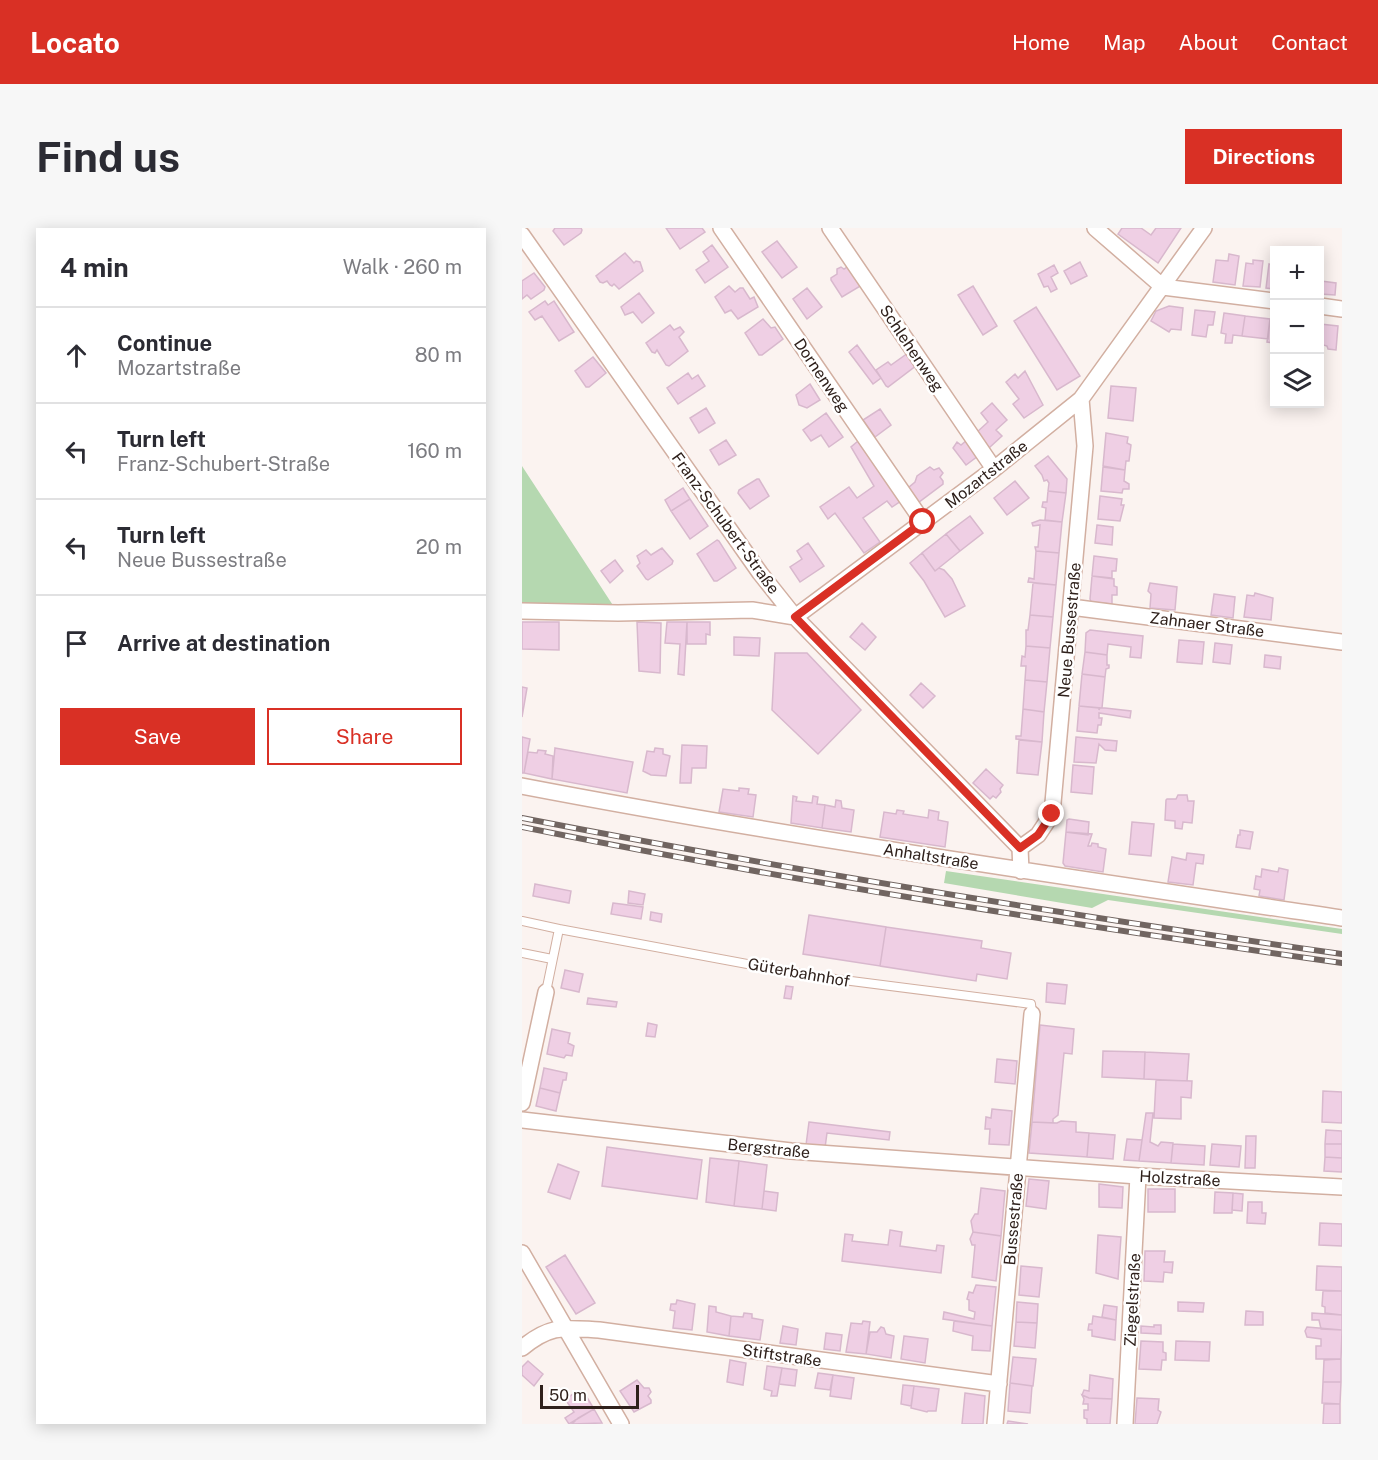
<!DOCTYPE html>
<meta charset="utf-8">
<style>
body{margin:0;font-family:"Public Sans",sans-serif;background:#f7f7f7;color:#2b2b33}
.controls{position:absolute;right:18px;top:18px;display:grid;overflow:hidden;border-radius:0px;box-shadow:0 3px 15px #0003}
.controls button{width:54px;height:54px;display:grid;place-items:center;padding:0;border:0;border-bottom:2px solid #e1e1e2;background:#fff;color:#2b2b33;font:30px sans-serif}
.scale{position:absolute;left:18px;bottom:15px;width:99px;box-sizing:border-box;padding-left:6px;border:3px solid #2f211c;border-top:0;font-size:16px;line-height:21px;white-space:nowrap;color:#2f211c;-webkit-text-stroke:4px #fff;paint-order:stroke}
.stop{position:absolute;width:18px;height:18px;margin:-14px;border:4px solid #d93025;border-radius:50%;background:#fff}
.stop.end{background:#d93025;border-color:#fff;box-shadow:0 2px 6px #0008}
.list{margin:0;padding:0;list-style:none}
h2{display:flex;justify-content:space-between;align-items:center;height:78px;margin:0;padding:0 24px;font-size:26px}
h2 small{font-size:20px;font-weight:400;color:#7c7c81}
.list li{display:grid;grid-template-columns:39px 1fr auto;gap:18px;align-items:center;box-sizing:border-box;height:96px;padding:0 24px;border-top:2px solid #e1e1e2}
.list b{display:block;font-size:22px;white-space:nowrap}
.list p{margin:0;font-size:20px;white-space:nowrap;color:#7c7c81}
.list em{font-size:20px;font-style:normal;color:#7c7c81}
.actions{display:flex;gap:12px;padding:18px 24px}
.actions a{flex:1;padding:14px 0;border:2px solid #d93025;border-radius:0px;text-align:center;font-size:21px;color:#d93025}
.actions .main{background:#d93025;color:#fff}
.icon{flex:none;width:33px;height:33px;fill:none;stroke:currentColor;stroke-width:2;stroke-linecap:round;stroke-linejoin:round}
.map{position:relative;flex:none;width:820px;height:1196px;overflow:hidden;border-radius:0px}
header{display:flex;align-items:center;gap:36px;box-sizing:border-box;height:84px;padding:0 30px;background:#d93025;color:#fff}
header strong{font-size:28px}
nav{display:flex;gap:33px;margin-inline-start:auto;font-size:21px}
.intro{display:flex;align-items:center;justify-content:space-between;box-sizing:border-box;height:144px;padding:0 36px}
h1{margin:0;font-size:42px}
.button{padding:15px 27px;border-radius:0px;background:#d93025;color:#fff;font-size:21px;font-weight:700}
main{display:flex;gap:36px;padding:0 36px}
aside{flex:1;background:#fff;border-radius:0px;box-shadow:0 3px 15px #0003}
.map>svg:first-child{display:block}
.green{fill:#b5d8b0}
.building{fill:#efcfe4;stroke:#d8b8cd;stroke-width:1.5}
.lines{fill:none;stroke-linecap:round;stroke-linejoin:round}
.service-casing{stroke:#d2afa1;stroke-width:10}
.minor-casing{stroke:#d2afa1;stroke-width:18}
.service{stroke:#fff;stroke-width:8}
.minor{stroke:#fff;stroke-width:15}
.rail-casing{stroke:#716561;stroke-width:6}
.rail{stroke:#fff;stroke-width:4;stroke-dasharray:11;stroke-linecap:butt}
.route{stroke:#d93025;stroke-width:8}
.labels{text-anchor:middle;stroke-width:5;stroke-linejoin:round;paint-order:stroke}
.street-label{font-size:16px;fill:#2f211c;stroke:#fff}
</style>
<header>
<strong>Locato</strong>
<nav><a>Home</a><a>Map</a><a>About</a><a>Contact</a></nav>
</header>
<div class="intro"><h1>Find us</h1><a class="button">Directions</a></div>
<main>
<aside>
<h2>4 min<small>Walk · 260 m</small></h2>
<ul class="list">
<li><svg class="icon" aria-label="ahead" viewBox="0 0 24 24"><path d="M12 20V5M6 11l6-6 6 6"/></svg><div><b>Continue</b><p>Mozartstraße</p></div><em>80 m</em></li>
<li><svg class="icon" aria-label="left" viewBox="0 0 24 24"><path d="M17 20v-9H6M10 6l-5 5 5 5"/></svg><div><b>Turn left</b><p>Franz-Schubert-Straße</p></div><em>160 m</em></li>
<li><svg class="icon" aria-label="left" viewBox="0 0 24 24"><path d="M17 20v-9H6M10 6l-5 5 5 5"/></svg><div><b>Turn left</b><p>Neue Bussestraße</p></div><em>20 m</em></li>
<li><svg class="icon" aria-label="arrive" viewBox="0 0 24 24"><path d="M6 21V4h12l-3 4 3 4H6"/></svg><div><b>Arrive at destination</b></div></li>
</ul>
<div class="actions"><a class="main">Save</a><a>Share</a></div>
</aside>
<div class="map">
<svg width="820" height="1196" viewBox="0 0 820 1196">
<rect width="100%" height="100%" fill="#fbf3f0"/>
<path class="green" d="M0,238L96,385L0,383Z
M424,643L820,701V706L586,672L570,680L422,655Z"/>
<path class="building" d="M33,0H59L60,2L59,5L42,17L31,3Z
M144,0H180L183,4L158,21Z
M600,0H619L629,7L634,0H659L636,35L596,6Z
M255,13L275,39L260,50L240,24Z
M190,17L206,39L183,55L174,42L187,33L181,24Z
M103,25L112,35L114,33L118,34L121,43L97,61L92,56L90,58L88,57L85,53L81,55L78,54L74,48Z
M707,26L717,28L713,57L691,54L694,32L706,33Z
M731,32L741,33L738,59L721,58L724,35L731,36Z
M558,34L565,48L549,56L542,43Z
M747,36L752,37V61L744,60Z
M328,37L340,57L320,69L309,52V50L315,46V41L319,39L322,41Z
M532,37L536,45L529,49L535,61L529,64L526,58L522,59L516,46Z
M12,45L23,59L22,62L9,71L5,67L0,71V53Z
M799,53L814,55L813,67L798,66Z
M207,58L213,64L218,60H221L228,71L232,69L236,79L216,91L209,82L203,85L193,69Z
M451,58L475,98L461,107L436,67Z
M285,60L300,79L285,91L271,71Z
M117,65L132,85L120,95L111,84L103,87L99,79Z
M23,73L26,77L32,73L52,104L37,113L20,88L13,92L7,84Z
M647,78L661,80L659,102L649,101L647,104L629,93L634,83Z
M514,79L558,148L535,162L492,93Z
M673,82L693,84L691,97H686L684,109L670,107Z
M702,85L723,88L720,108L711,107L710,115H703L704,106L699,105Z
M723,88L748,91L746,111L720,108Z
M241,91L249,100L253,99L261,111L240,127H237L223,105Z
M748,91H752V115L745,114Z
M798,96L816,98L814,122L806,121L805,118L798,116Z
M148,97L152,102L158,99L162,104L157,109L166,123L147,138L144,137L135,122L133,125L130,124L124,115Z
M335,117L359,150L351,156L327,124Z
M386,125L395,137L366,159L364,158L354,142L366,134L369,137Z
M71,129L84,145L67,159H64L53,143Z
M503,143L521,177L502,190L491,176L497,171L484,154L493,146L496,150Z
M166,145L170,151L176,147L183,158L156,176L145,160Z
M288,156L298,172L285,180L277,177L274,167Z
M589,158L614,160L611,193L586,190Z
M470,175L485,192L474,202L480,208L467,220L454,205L466,194L459,185Z
M184,180L193,195L177,205L168,190Z
M358,181L369,197L353,209L341,192Z
M304,185L321,209L307,219L299,207L289,213L281,202Z
M584,205L606,209L605,215L609,217L607,233H604L603,242L581,238Z
M204,212L214,227L197,237L188,222Z
M445,212L456,228L444,237L431,220L435,214L439,217Z
M336,213L379,273L370,279L365,273L341,290L358,314L342,325L313,285L306,291L298,279L327,259L335,270L352,258L329,219Z
M526,228L545,251L544,265L526,263L527,255L525,252L522,253L520,247L513,238Z
M408,239L412,242L417,240L421,245L418,249L421,253V256L397,274L395,273L386,260L393,254L395,248Z
M581,239L603,242L602,253L607,256V261H601L600,265L579,263Z
M235,251H237L247,268L228,281L216,265L217,262Z
M493,253L507,270L485,287L472,270Z
M161,260L168,271L149,283L143,272Z
M526,263L544,265L540,294L523,292L524,280L520,279L521,274H525Z
M578,268L600,271L599,277H602L598,293L576,291Z
M168,271L186,298L168,311L149,283Z
M448,288L461,305L438,323L424,306Z
M518,292L540,294L537,325L514,323L513,319H516L518,297L511,298L510,295Z
M575,297L591,299L590,317L573,315Z
M424,306L438,323L413,343L400,325Z
M195,312L197,313L214,340L195,353H192L175,326Z
M286,315L302,338L278,354L268,339L280,331L275,323Z
M140,320L151,333L150,336L126,352L124,351L115,338L118,335L115,328L124,322L129,327Z
M514,323L537,325L534,357L506,354L507,350L512,351Z
M400,325L413,343L417,340L422,342L430,351L443,378L423,389L402,353L388,335Z
M572,328L595,331L594,343H590V350L570,348Z
M93,332L101,343L88,355L79,343Z
M570,348L592,351V358L595,359V367H590V376L569,374L568,371Z
M511,355L534,357L531,389L508,387Z
M628,355L655,359L653,382L628,380L629,366L626,363Z
M733,365L751,370L749,392L722,389L725,367L732,368Z
M692,366L713,369L711,390L689,387Z
M508,387L531,389L528,420L504,418V402H506Z
M0,394H37V422L0,421Z
M115,394L139,395L138,445L117,443Z
M145,394H165L162,447L156,446L158,416L143,415Z
M165,394H188V407L184,406V416H165Z
M340,395L354,409L343,422L328,409Z
M568,402L621,408L619,430L608,429L609,419L586,416L585,427L563,424L564,405Z
M212,409L238,410L237,428L212,427Z
M657,412L682,414L680,436L655,434Z
M693,415L710,417L708,436L691,434Z
M504,418L528,420L525,454L503,452L504,438H499L500,428L503,429Z
M563,424L585,427V437H587V440L584,441L583,449L560,446Z
M253,425H285L339,482L296,526L250,482Z
M743,427L759,429L758,441L742,439Z
M560,446L583,449L580,480L557,478Z
M503,452L525,454L522,484L501,481Z
M399,455L413,468L401,480L388,467Z
M0,459L5,460L0,489Z
M557,478L577,480V482L578,480H583L609,483L608,490L577,485V490H580L579,497H576L575,505L555,503Z
M501,481L522,484L520,514L494,511V508H499Z
M0,509L8,511L2,545H0Z
M554,509L595,513L594,523L583,522L577,516L574,535L552,534Z
M497,512L520,514L516,547L495,545Z
M160,517L185,518L184,540H170L169,555H158Z
M33,520L111,534L105,565L30,551Z
M133,520L141,521V526L148,528L144,548L129,547L121,543L125,523L132,524Z
M16,522L24,523L23,526L31,528L30,551L2,545L6,524L15,525Z
M551,537L572,539L570,566L549,564Z
M464,541L481,557L478,561L479,564L474,570L471,568L468,571L451,555Z
M217,560L227,561L226,566L234,567L231,589L197,584L201,561L217,563Z
M656,567H665L666,573H672L670,595L661,594L660,601L653,600V593L643,592L644,572L645,571H654Z
M271,568L275,569L274,573L290,575L291,568L296,569L295,576L303,577L300,600L269,595Z
M314,572L319,573L320,580L332,582L329,604L300,600L303,577L313,579Z
M375,582L382,583L381,586L406,590L407,582L417,584L416,592L426,594L423,619L358,609L362,584L374,586Z
M547,591L567,594L566,607L544,604L545,592Z
M610,594L632,596L629,628L607,626Z
M718,602L731,604L728,621L714,619L716,607H718Z
M544,604L570,606L566,618H569L570,615L576,616V619L584,621L581,644L543,638L541,635Z
M665,625L682,627L681,636L674,635L671,657L646,654L650,629L664,632Z
M757,640L766,642L762,672L737,668L738,662L732,661L734,648L739,649L740,641L756,644Z
M13,656L49,663L47,675L11,668Z
M107,663L123,666L121,677L106,675Z
M91,675L121,679L119,691L89,686Z
M129,684L140,686L139,694L128,692Z
M287,687L364,699L358,738L281,726Z
M364,699L460,713L459,720L489,725L485,751L455,746L454,753L358,738Z
M43,742L61,746L57,764L39,760Z
M525,755L545,757L543,776L524,774Z
M264,758L271,759L269,771L262,770Z
M66,770L95,774L94,779L65,776Z
M126,795L135,797L133,809L124,808Z
M518,797L552,801L550,826L542,825L536,887L531,891V895L510,894Z
M30,801L48,805L46,815L52,818L50,828L44,827L42,830L25,826Z
M581,823L623,824L622,851L580,849Z
M623,824L667,826L665,853L622,851Z
M475,831L495,833L493,856L473,854Z
M22,840L45,845L44,852H41L38,865L18,860Z
M634,852L670,853L669,870L659,869V891L632,890Z
M18,860L38,865L34,883L14,878Z
M801,863L820,864V895L800,894Z
M470,881L490,883L487,917L467,916L468,901H463L464,889L469,890Z
M624,885H631L628,914L636,918L639,914L651,915L649,935L617,933Z
M539,893L554,894V904L567,905L565,929L507,925L510,894L535,895Z
M287,894L368,904L367,912L305,905L303,920L284,917Z
M804,902L820,903V916H803Z
M567,905L593,907L591,931L565,929Z
M724,908H734L733,940H723Z
M605,911L620,912L617,933L602,932Z
M651,916L683,918L682,937L649,935Z
M690,916L719,918L717,939L688,937Z
M803,916H820V930L803,929Z
M85,919L180,932L175,971L80,958Z
M803,929L820,930V944L802,943Z
M188,930L217,933L212,978L184,974Z
M217,933L245,937L240,981L212,978Z
M36,936L57,944L48,971L26,964Z
M507,951L527,953L524,981L504,978Z
M577,956L601,959L600,980L577,979Z
M459,960L483,963L479,1008L451,1004L449,993L453,986H456Z
M626,961H653V984H626Z
M242,963L256,965L254,983L240,981Z
M693,964L711,965L710,985H692Z
M711,965L721,966L720,983L710,982Z
M726,974H740V985H744L743,996L725,995Z
M798,995L820,996V1018L797,1017Z
M368,1002L380,1004L378,1018L414,1023L415,1017L422,1018L419,1045L320,1033L323,1006L331,1007L330,1013L366,1017Z
M451,1004L479,1008L474,1053L450,1049L453,1017H450L448,1011Z
M576,1007L599,1009L596,1051L574,1045Z
M623,1023H643L642,1034H651L650,1045L642,1044L641,1054L622,1053Z
M43,1027L73,1075L54,1086L24,1039Z
M499,1038L520,1040L517,1069L497,1067Z
M795,1038L820,1039V1063L794,1062Z
M454,1057L474,1059L470,1098L421,1091L422,1084L452,1091L453,1084L447,1082V1072L445,1071L447,1064L451,1065Z
M801,1063H820V1087L803,1085V1079L800,1078Z
M155,1072L173,1076L170,1102L151,1100L153,1083L148,1082L149,1076H154Z
M495,1074L516,1076L515,1095L494,1094Z
M656,1074L682,1075L681,1084L656,1083Z
M582,1077L595,1079L594,1092L580,1089Z
M187,1078L194,1079V1084L209,1088L207,1108L185,1104Z
M724,1083L741,1084V1097H723Z
M222,1085L230,1086V1090L241,1092L238,1112L207,1108L209,1088L221,1089Z
M790,1085L820,1087V1102L799,1101L797,1092H790Z
M571,1088L594,1092L593,1112L570,1108V1102H566L567,1096H570Z
M341,1093L348,1094L344,1126L324,1124L329,1095L340,1096Z
M432,1093L470,1098L468,1123L450,1122L451,1108L431,1103Z
M494,1094L515,1095L513,1120L492,1118Z
M632,1097H639V1106L619,1105V1098L632,1099Z
M261,1098L276,1101L274,1117L258,1115Z
M359,1099L362,1100L364,1106L372,1108L369,1130L344,1126L348,1104H355Z
M785,1099L820,1102L819,1131H794V1118H799V1111L785,1109L783,1103Z
M304,1105L320,1107L318,1123L302,1121Z
M382,1108L406,1111L403,1135L379,1131Z
M619,1113L641,1114V1124L644,1125V1132H640L639,1142L617,1141Z
M654,1113L688,1114L687,1133L653,1132Z
M491,1129L514,1131L511,1158L488,1155Z
M819,1131V1154H801L802,1132Z
M208,1132L224,1135L221,1157L205,1154Z
M6,1133L21,1146L12,1158L0,1147V1139Z
M245,1138L260,1140L255,1168H249L250,1163L242,1161Z
M260,1140L275,1142L273,1158L257,1156Z
M296,1145L311,1147L308,1162L293,1160Z
M311,1147L332,1150L329,1171L308,1168Z
M568,1147L591,1151L590,1171L567,1170L560,1167L562,1162L567,1163Z
M115,1152L122,1160H127L129,1164L126,1168L129,1172V1175L112,1184L98,1163Z
M801,1154H819L818,1176L800,1175Z
M488,1155L510,1158L508,1185L486,1183Z
M381,1157L392,1158L389,1178L379,1176Z
M392,1158L417,1161L414,1183H406L405,1184L389,1180Z
M56,1163L60,1167L63,1166L72,1181L47,1196L43,1190L52,1184L43,1171Z
M443,1165L463,1168L461,1196H440Z
M560,1167L567,1170L590,1171L588,1196H565V1191L562,1190V1182H566V1176H561L562,1171Z
M615,1170L637,1171L636,1182L639,1184L635,1196H613Z
M802,1176H818V1196H801Z
M72,1181L80,1195L50,1196L56,1190Z
M486,1193L506,1196H485Z"/>
<g class="lines">
<g class="service-casing">
<path id="service" d="M0,693L37,701
M0,725L30,731
M24,764L37,701L290,748L509,776L510,786"/>
</g>
<g class="minor-casing">
<path id="minor" d="M199,0L401,294
M308,0L472,241
M573,0L641,59
M0,7L238,345L273,389L498,620L499,643
M641,59L752,73
M798,78L820,81
M549,379L820,414
M0,383L96,385L230,382L273,389L472,241L559,171L682,0
M0,558C272,610 546,649 820,690
M498,620L516,607L530,586L563,218L559,171
M0,875L24,764
M0,892L269,923L616,948L820,959
M0,1025L99,1196
M0,1120C29,1096 42,1100 77,1102L477,1156
M473,1196L510,786
M603,1196L616,948"/>
</g>
<use href="#service" class="service"/>
<use href="#minor" class="minor"/>
<g class="rail-casing">
<path id="rail" d="M0,590C272,643 545,687 820,726
M0,599C272,654 546,696 820,735"/>
</g>
<use href="#rail" class="rail"/>
</g>
<g class="lines">
<path class="route" d="M401,294L273,389L498,620L516,607L530,586"/>
</g>
<g class="labels">
<g class="street-label">
<text transform="translate(390 120) rotate(56)" y="6">Schlehenweg</text>
<text transform="translate(300 147) rotate(56)" y="6">Dornenweg</text>
<text transform="translate(464 246) rotate(-38)" y="6">Mozartstraße</text>
<text transform="translate(204 295) rotate(54)" y="6">Franz-Schubert-Straße</text>
<text transform="translate(685 396) rotate(7)" y="6">Zahnaer Straße</text>
<text transform="translate(547 402) rotate(-85)" y="6">Neue Bussestraße</text>
<text transform="translate(409 628) rotate(9)" y="6">Anhaltstraße</text>
<text transform="translate(277 744) rotate(10)" y="6">Güterbahnhof</text>
<text transform="translate(247 920) rotate(6)" y="6">Bergstraße</text>
<text transform="translate(658 950) rotate(3)" y="6">Holzstraße</text>
<text transform="translate(491 991) rotate(-85)" y="6">Bussestraße</text>
<text transform="translate(610 1072) rotate(-87)" y="6">Ziegelstraße</text>
<text transform="translate(260 1127) rotate(8)" y="6">Stiftstraße</text>
</g>
</g>
</svg>
<div class="controls">
<button>+</button>
<button>−</button>
<button><svg class="icon" aria-label="layers" viewBox="0 0 24 24"><path d="M12 4l9 5-9 5-9-5zM3 14l9 5 9-5"/></svg></button>
</div>
<div class="scale">50 m</div>
<div class="stop" style="left:401px;top:294px"></div>
<div class="stop end" style="left:530px;top:586px"></div>
</div>
</main>
